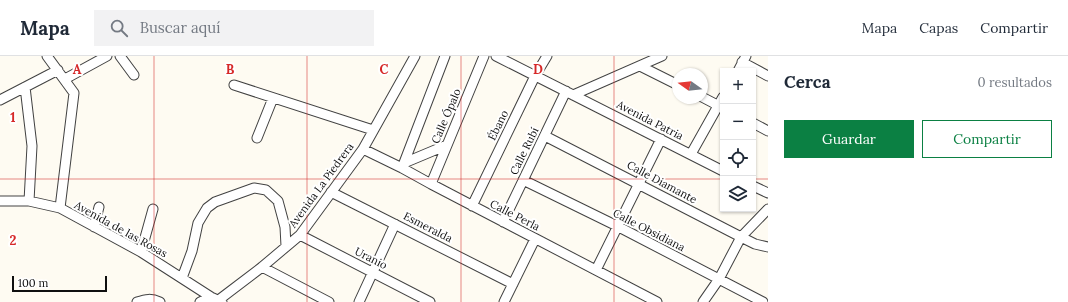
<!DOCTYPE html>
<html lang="es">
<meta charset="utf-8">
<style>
body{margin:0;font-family:Lora,serif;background:#f2f2f3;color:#1f2937}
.controls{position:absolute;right:12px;top:12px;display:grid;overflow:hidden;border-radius:0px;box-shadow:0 1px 3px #0004}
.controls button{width:36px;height:36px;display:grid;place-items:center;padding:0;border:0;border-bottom:1px solid #e0e1e3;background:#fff;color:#1f2937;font:20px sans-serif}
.compass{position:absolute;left:672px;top:12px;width:36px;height:36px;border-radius:50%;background:#fff;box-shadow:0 1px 3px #0004;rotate:285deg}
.scale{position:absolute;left:12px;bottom:10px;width:95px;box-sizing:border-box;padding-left:4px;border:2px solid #0f0f0f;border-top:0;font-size:11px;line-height:14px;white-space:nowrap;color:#0f0f0f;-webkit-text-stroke:3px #fff;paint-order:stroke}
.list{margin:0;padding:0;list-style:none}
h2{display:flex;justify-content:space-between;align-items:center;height:52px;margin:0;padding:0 16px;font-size:17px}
h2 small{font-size:13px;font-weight:400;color:#747a83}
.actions{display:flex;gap:8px;padding:12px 16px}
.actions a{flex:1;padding:9px 0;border:1px solid #0b8043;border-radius:0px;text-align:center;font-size:14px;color:#0b8043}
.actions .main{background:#0b8043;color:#fff}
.icon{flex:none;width:22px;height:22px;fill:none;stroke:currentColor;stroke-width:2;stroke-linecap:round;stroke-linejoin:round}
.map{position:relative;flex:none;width:768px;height:246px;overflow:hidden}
header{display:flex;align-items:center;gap:24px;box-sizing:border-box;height:56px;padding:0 20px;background:#fff;border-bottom:1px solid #e0e1e3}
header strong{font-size:19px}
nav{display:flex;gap:22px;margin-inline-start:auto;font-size:14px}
.search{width:280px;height:36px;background:#f2f2f3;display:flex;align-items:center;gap:10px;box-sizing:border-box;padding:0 14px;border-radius:0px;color:#747a83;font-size:15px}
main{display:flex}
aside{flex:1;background:#fff}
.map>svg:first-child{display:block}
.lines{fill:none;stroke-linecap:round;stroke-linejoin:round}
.minor-casing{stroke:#424242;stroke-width:11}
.minor{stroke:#fff;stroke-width:9}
.grid{fill:none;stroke:#d62828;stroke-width:1;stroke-opacity:0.55}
.labels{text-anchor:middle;stroke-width:4;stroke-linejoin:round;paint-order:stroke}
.street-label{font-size:11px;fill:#0f0f0f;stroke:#fff}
.grid-label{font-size:13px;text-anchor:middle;font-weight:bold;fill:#d62828;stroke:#fff;stroke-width:4;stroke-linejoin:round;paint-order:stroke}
</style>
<header>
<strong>Mapa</strong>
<div class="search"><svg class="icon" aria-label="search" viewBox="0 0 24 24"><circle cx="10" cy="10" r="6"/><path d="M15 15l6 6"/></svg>Buscar aquí</div>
<nav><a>Mapa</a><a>Capas</a><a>Compartir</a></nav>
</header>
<main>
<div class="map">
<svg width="768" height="246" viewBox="0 0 768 246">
<rect width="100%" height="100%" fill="#fefbf2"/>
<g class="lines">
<g class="minor-casing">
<path id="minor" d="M47,0L74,37L60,152
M120,0L134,19
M496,0L723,115
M742,6L768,20
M640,10L678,29
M738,15L746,0
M65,23L107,0
M234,29L373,74
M25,31L32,90L29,145
M573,39L662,0
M702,41L723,52
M0,44L58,14
M753,67L768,75
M545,80L741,181L755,188L768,191
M257,82L273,42
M363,93L402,112L431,128L657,246
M691,98L723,41
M404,107L447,89
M402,112L445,0
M523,124L617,170L763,246
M431,128L484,0
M753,130L768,137
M331,136L513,228
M0,145H29L60,152L141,196L211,241L222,246
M472,150L535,20L547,0
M503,166L566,35
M94,171L99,151
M300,179L430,246
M141,196L153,153
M262,211L329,246
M596,214L661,83
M182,222L192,195L198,167L207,152L215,146L254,132L266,134L278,145L285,171L286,190
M137,246C146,243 151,242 160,246
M200,246L211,241
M216,246L262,211L300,179L363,93L415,0
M359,246L395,168
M504,246L535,183
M703,246L719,223L741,181L768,153"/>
</g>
<use href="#minor" class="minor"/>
</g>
<path class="grid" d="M154,0V246M307,0V246M461,0V246M614,0V246M0,123H723M753,123H768"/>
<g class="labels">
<g class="street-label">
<text transform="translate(446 60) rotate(-67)" y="4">Calle Ópalo</text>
<text transform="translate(650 64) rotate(27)" y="4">Avenida Patria</text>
<text transform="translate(498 69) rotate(-64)" y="4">Ébano</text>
<text transform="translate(524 95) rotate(-64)" y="4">Calle Rubí</text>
<text transform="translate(662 126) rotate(28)" y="4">Calle Diamante</text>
<text transform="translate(321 129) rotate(-54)" y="4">Avenida La Piedrera</text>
<text transform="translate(515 159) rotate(27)" y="4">Calle Perla</text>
<text transform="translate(428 171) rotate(27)" y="4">Esmeralda</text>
<text transform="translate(121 173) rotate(29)" y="4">Avenida de las Rosas</text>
<text transform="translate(649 174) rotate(27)" y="4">Calle Obsidiana</text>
<text transform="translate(371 202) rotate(27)" y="4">Uranio</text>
</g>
</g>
<g class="grid-label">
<text x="77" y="18">A</text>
<text x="230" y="18">B</text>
<text x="384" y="18">C</text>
<text x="538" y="18">D</text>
<text x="13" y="66">1</text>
<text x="13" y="189">2</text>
</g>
</svg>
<div class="controls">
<button>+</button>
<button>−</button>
<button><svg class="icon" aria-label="locate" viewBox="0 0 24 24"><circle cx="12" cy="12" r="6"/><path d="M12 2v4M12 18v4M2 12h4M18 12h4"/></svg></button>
<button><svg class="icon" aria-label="layers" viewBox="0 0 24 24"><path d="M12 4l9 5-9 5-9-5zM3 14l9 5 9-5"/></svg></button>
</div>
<svg class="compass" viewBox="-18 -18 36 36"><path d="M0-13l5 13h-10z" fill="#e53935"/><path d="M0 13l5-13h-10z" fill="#747a83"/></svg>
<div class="scale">100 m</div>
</div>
<aside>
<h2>Cerca<small>0 resultados</small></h2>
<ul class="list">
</ul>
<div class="actions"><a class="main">Guardar</a><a>Compartir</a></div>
</aside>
</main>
